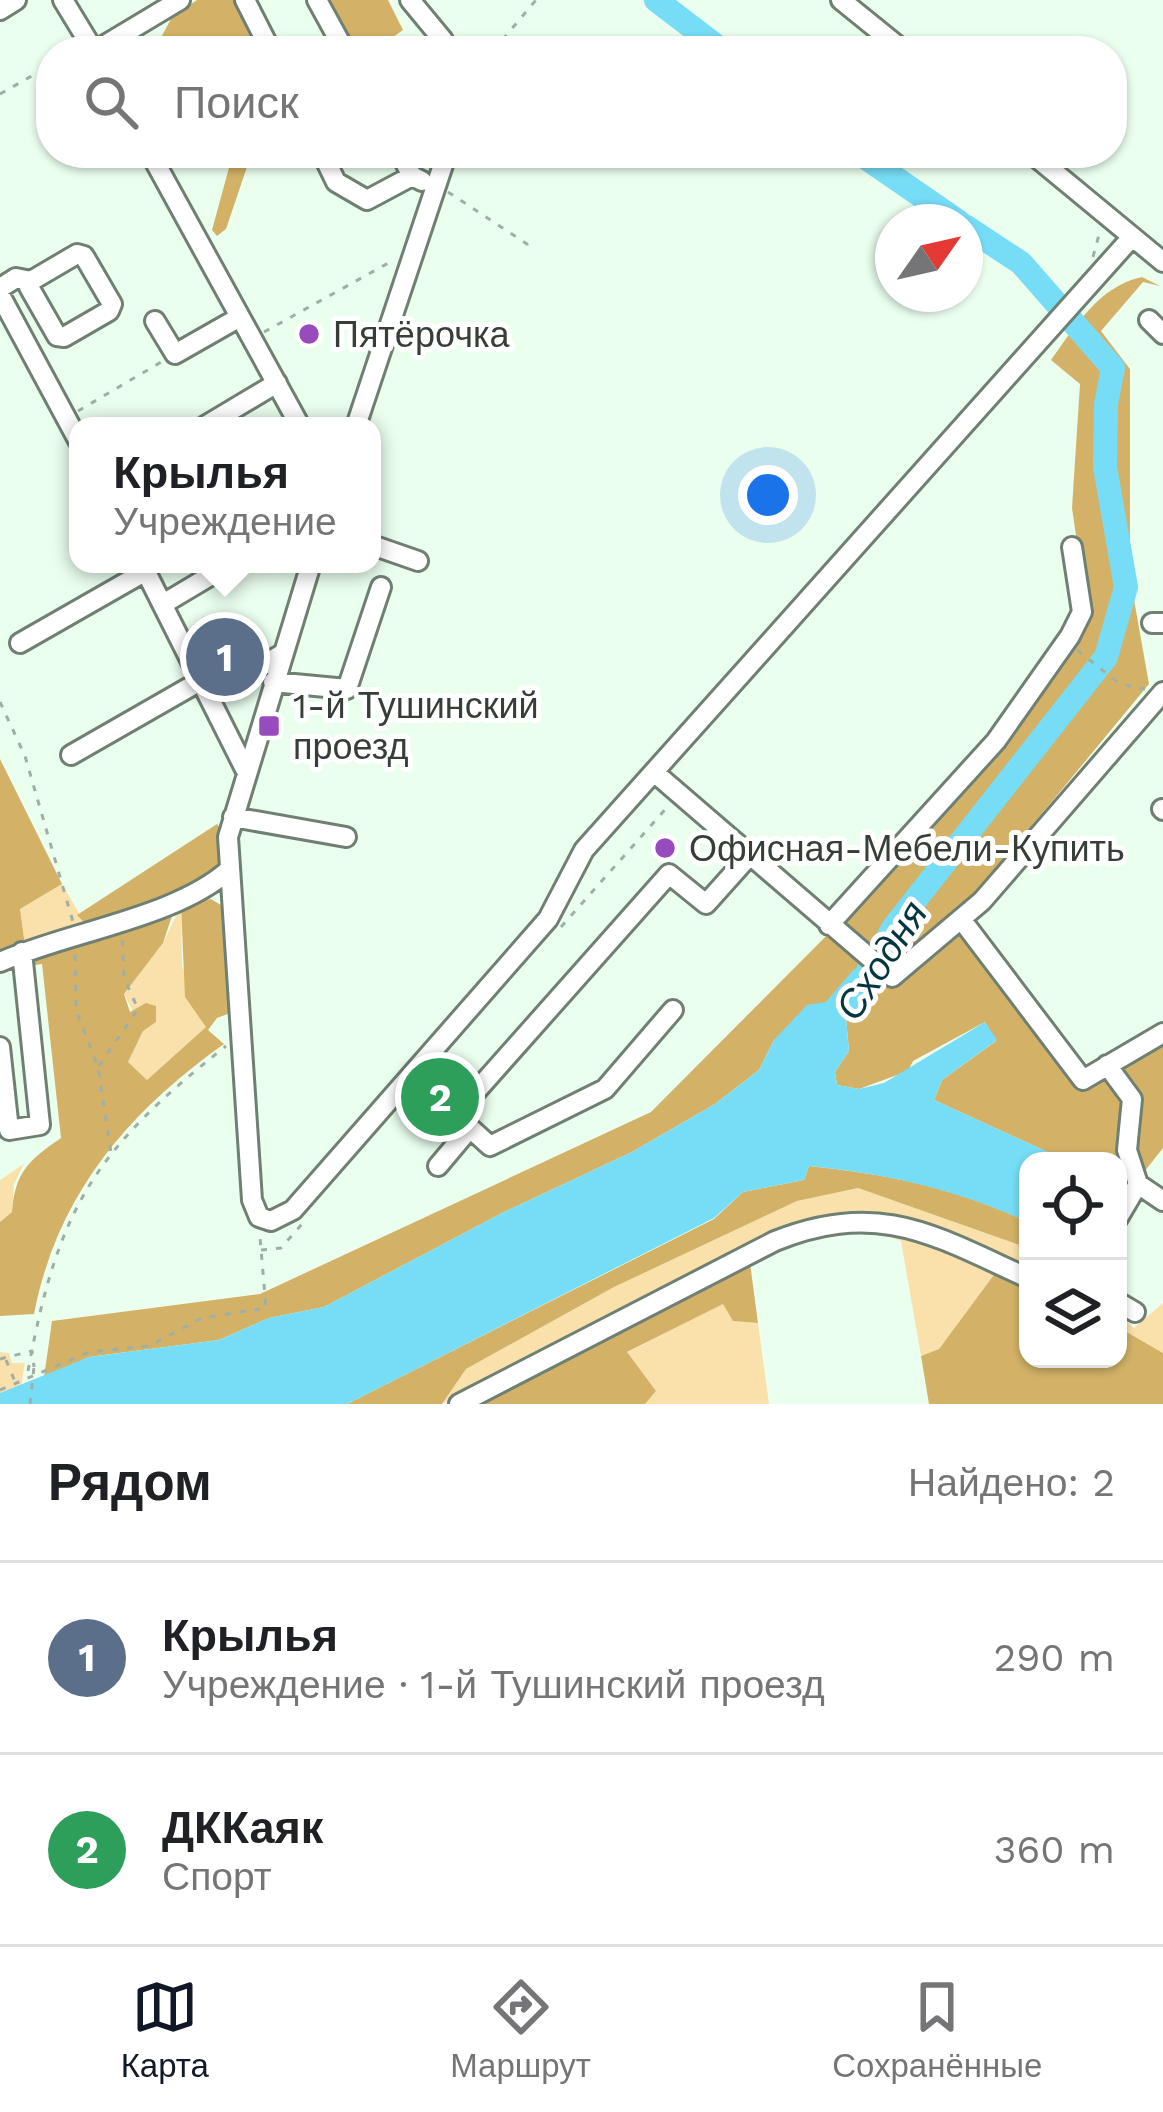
<!DOCTYPE html>
<html lang="ru">
<meta charset="utf-8">
<style>
body{margin:0;font-family:"Work Sans",sans-serif;background:#f2f2f2;color:#202124}
.controls{position:absolute;right:36px;bottom:36px;display:grid;overflow:hidden;border-radius:24px;box-shadow:0 3px 9px #0004}
.controls button{width:108px;height:108px;display:grid;place-items:center;padding:0;border:0;border-bottom:3px solid #e0e0e0;background:#fff;color:#202124;font:60px sans-serif}
.compass{position:absolute;left:875px;top:204px;width:108px;height:108px;border-radius:50%;background:#fff;box-shadow:0 3px 9px #0004;rotate:56deg}
.you{position:absolute;left:768px;top:495px;width:42px;height:42px;margin:-30px;border:9px solid #fff;border-radius:50%;background:#1a73e8;box-shadow:0 0 0 18px #1a73e833}
.badge{display:grid;place-items:center;width:78px;height:78px;border-radius:50%;background:#111827;color:#fff;font-size:39px;font-weight:700}
.pin{position:absolute;translate:-50% -50%;border:6px solid #fff;box-shadow:0 3px 12px #0006}
.popup{position:absolute;left:69px;top:417px;width:312px;height:156px;box-sizing:border-box;display:grid;place-content:center;border-radius:24px;background:#fff;filter:drop-shadow(0 3px 9px #0005);font-size:39px;white-space:nowrap;color:#757577}
.popup b{font-size:45px;color:#202124}
.popup::after{content:'';position:absolute;left:50%;top:100%;margin-left:-24px;border:24px solid transparent;border-top-color:#fff}
.list{margin:0;padding:0;list-style:none}
h2{display:flex;justify-content:space-between;align-items:center;height:156px;margin:0;padding:0 48px;font-size:51px}
h2 small{font-size:39px;font-weight:400;color:#757577}
.list li{display:grid;grid-template-columns:78px 1fr auto;gap:36px;align-items:center;box-sizing:border-box;height:192px;padding:0 48px;border-top:3px solid #e0e0e0}
.list b{display:block;font-size:45px;white-space:nowrap}
.list p{margin:0;font-size:39px;white-space:nowrap;color:#757577}
.list em{font-size:39px;font-style:normal;color:#757577}
.icon{flex:none;width:66px;height:66px;fill:none;stroke:currentColor;stroke-width:2;stroke-linecap:round;stroke-linejoin:round}
.map{position:relative;flex:none;width:1163px;height:1404px;overflow:hidden}
.search{position:absolute;background:#fff;box-shadow:0 3px 9px #0004;left:36px;right:36px;top:36px;height:132px;display:flex;align-items:center;gap:30px;box-sizing:border-box;padding:0 42px;border-radius:48px;color:#757577;font-size:45px}
.sheet{height:540px;background:#fff}
nav{display:flex;justify-content:space-around;align-items:center;box-sizing:border-box;height:168px;border-top:3px solid #e0e0e0;background:#fff;font-size:33px;color:#757577}
nav a{display:grid;justify-items:center;gap:6px}
nav .on{color:#111827}
.map>svg:first-child{display:block}
.green{fill:#fae1ab}
.forest{fill:#d3b268}
.water{fill:#77ddf6}
.lines{fill:none;stroke-linecap:round;stroke-linejoin:round}
.river{stroke:#77ddf6;stroke-width:24}
.minor-casing{stroke:#6f8072;stroke-width:24}
.path{stroke:#a0afa3;stroke-width:3;stroke-dasharray:6 9;stroke-linecap:butt}
.minor{stroke:#fff;stroke-width:18}
.path-bridge{stroke:#a0afa3;stroke-width:3;stroke-dasharray:6 9;stroke-linecap:butt}
.poi-dot{fill:#984bbd;stroke:#fff;stroke-width:4.5}
.labels{text-anchor:middle;stroke-width:10;stroke-linejoin:round;paint-order:stroke}
.poi-label{font-size:36px;fill:#363e38;stroke:#fff;text-anchor:start}
.water-label{font-size:39px;font-style:italic;fill:#043641;stroke:#fff}
</style>
<div class="map">
<svg width="1163" height="1404" viewBox="0 0 1163 1404">
<rect width="100%" height="100%" fill="#ebffef"/>
<path class="green" d="M62,884L85,923L25,946L20,909Z
M181,905L182,966L206,1027L147,1080L128,1062L143,1031L124,994L163,943Z
M24,1164L14,1184L12,1212L0,1222V1180Z
M858,1188L1028,1248V1265C948,1234 901,1199 811,1221L442,1404L466,1369L614,1287L797,1201Z
M885,1235L933,1237L996,1272L939,1349L921,1356L901,1241Z
M724,1303L734,1321L758,1323L769,1404H645L656,1391L626,1353Z
M1163,1303V1353L1118,1327V1314L1134,1328Z
M0,1352L9,1353L12,1363H25L21,1387L0,1393Z"/>
<path class="forest" d="M197,0H238L264,51H208L199,43L187,51H160L156,47L172,17Z
M328,0H388L403,30L386,42L384,51H356Z
M233,153H251L250,158L226,229L217,236L212,230Z
M1142,277L1160,286L1143,282L1101,331L1130,369V577L1149,684L983,885L961,931L1073,1079L1163,1029V1148L1118,1205V1161H1067L934,1100L942,1080L996,1041L985,1022L913,1061L908,1071L859,1089L837,1085L835,1072L849,1051L846,1018L826,1003L774,1040L759,1070L715,1104L632,1152L504,1212L324,1307L269,1318L219,1340L89,1357L44,1377L52,1321L260,1294L651,1112L841,921L1088,618L1072,508L1080,384L1051,360C1075,327 1099,286 1142,277Z
M0,759L62,884L20,909L25,946L0,957Z
M217,824L225,836L226,863L151,905L85,923L77,915Z
M211,899L226,908L233,1012L217,1018L208,1030L224,1044C128,1112 57,1195 34,1314L0,1316V1222L12,1212C15,1172 29,1160 61,1138L42,964L28,966L32,958L173,913L163,943L124,994L130,1012L146,1003L156,1006V1022L143,1031L128,1062L147,1080L206,1027L185,997L181,905Z
M809,1166C887,1174 956,1188 1028,1222V1248L858,1188L797,1201L614,1287L466,1369L442,1404H347L714,1219L743,1192L804,1180Z
M750,1263L758,1323L733,1321L723,1304L627,1352L656,1391L645,1404H473Z
M996,1272L1028,1282V1359H1118V1327L1163,1353V1404H929L921,1356L939,1349Z"/>
<path class="water" d="M854,969L872,979L846,1018L849,1051L835,1072L837,1085L859,1089L884,1083L985,1022L997,1040L942,1080L934,1100L1067,1161H1028V1222C955,1189 888,1174 809,1166L804,1180L743,1192L714,1218L347,1404H0V1393L89,1357L219,1340L269,1318L324,1307L504,1212L632,1152L715,1104L759,1070L774,1040L807,1005L826,1002Z"/>
<g class="lines">
<path class="river" d="M656,0L723,51
M859,153L959,222
M849,1004L894,927L1106,657L1126,587L1105,467L1106,404L1113,368L1021,263L965,226"/>
<g class="minor-casing">
<path id="minor" d="M63,0L94,51
M245,0L271,51
M317,0L345,51
M410,0L443,40L445,51
M841,0L904,51
M0,10L16,0
M95,51L180,0
M150,153L300,426
M322,153L336,182L367,200L412,176
M400,153L412,176L422,181
M1031,153L1163,262
M0,288L16,278L31,281L77,254L84,256L112,304L109,311L64,337L57,336L29,287L31,281
M0,295L78,440
M1149,320L1163,334
M155,321L175,354L240,317
M205,426L277,383
M356,426L447,153
M372,545L418,561
M142,564L245,769
M311,564L228,837L252,1200L259,1217L271,1221L293,1210L548,919L584,850L1132,237
M163,604L230,564
M1152,623H1163
M20,643L146,571
M273,682L347,689L381,587
M210,696L282,654
M71,755L202,680
M655,773L892,977L982,901L1163,692
M1162,809L1163,810
M233,817L346,837
M961,919L1083,1080L1163,1033
M829,925L996,741L1070,636L1082,612L1072,547
M0,962C70,931 176,918 230,869
M0,1047L9,1130L40,1125L22,952
M1107,1065L1132,1099L1127,1150L1138,1184
M470,1128L490,1146L605,1089L673,1010
M438,1166L470,1128L455,1115L669,874L706,904L749,856
M1118,1218L1138,1184L1163,1201
M1118,1302L1135,1312
M459,1404L775,1241C880,1199 935,1236 1028,1278"/>
</g>
<path class="path" d="M493,51L536,0
M0,94L51,65
M448,192L527,244V252
M1093,257L1100,231
M264,332L392,261
M78,411L163,361
M1077,650L1120,684L1145,689
M0,702L25,756L73,922
M561,927L670,804
M75,955L76,1010L98,1067L111,1153
M99,1066L138,1009L124,978L122,936
M261,1250L281,1248L302,1224
M0,1359L32,1351L34,1367
M6,1360L16,1384
M28,1371C58,1206 96,1149 226,1046
M0,1390L89,1352L149,1346L202,1318L266,1308L260,1237"/>
<use href="#minor" class="minor"/>
<path class="path-bridge" d="M30,1404L34,1367"/>
</g>
<g class="poi-dot">
<circle cx="309" cy="334" r="12"/>
<rect x="257" y="714" width="24" height="24" rx="6"/>
<circle cx="665" cy="848" r="12"/>
</g>
<g class="labels">
<g class="poi-label">
<text x="333" y="347">Пятёрочка</text>
<text x="293" y="718">1-й Тушинский<tspan x="293" dy="41">проезд</tspan></text>
<text x="689" y="861">Офисная-Мебели-Купить</text>
</g>
<g class="water-label">
<text transform="translate(881 960) rotate(-57)" y="14">Сходня</text>
</g>
</g>
</svg>
<div class="controls">
<button><svg class="icon" aria-label="locate" viewBox="0 0 24 24"><circle cx="12" cy="12" r="6"/><path d="M12 2v4M12 18v4M2 12h4M18 12h4"/></svg></button>
<button><svg class="icon" aria-label="layers" viewBox="0 0 24 24"><path d="M12 4l9 5-9 5-9-5zM3 14l9 5 9-5"/></svg></button>
</div>
<svg class="compass" viewBox="-18 -18 36 36"><path d="M0-13l5 13h-10z" fill="#e53935"/><path d="M0 13l5-13h-10z" fill="#757577"/></svg>
<div class="you"></div>
<div class="pin badge" style="left:225px;top:657px;background:#5c6f8a">1</div>
<div class="popup"><b>Крылья</b>Учреждение</div>
<div class="pin badge" style="left:440px;top:1097px;background:#2e9e5b">2</div>
<div class="search"><svg class="icon" aria-label="search" viewBox="0 0 24 24"><circle cx="10" cy="10" r="6"/><path d="M15 15l6 6"/></svg>Поиск</div>
</div>
<section class="sheet">
<h2>Рядом<small>Найдено: 2</small></h2>
<ul class="list">
<li><span class="badge" style="background:#5c6f8a">1</span><div><b>Крылья</b><p>Учреждение · 1-й Тушинский проезд</p></div><em>290 m</em></li>
<li><span class="badge" style="background:#2e9e5b">2</span><div><b>ДККаяк</b><p>Спорт</p></div><em>360 m</em></li>
</ul>
</section>
<nav>
<a class="on"><svg class="icon" aria-label="map" viewBox="0 0 24 24"><path d="M3 6l6-2 6 2 6-2v14l-6 2-6-2-6 2zM9 4v14M15 6v14"/></svg>Карта</a>
<a><svg class="icon" aria-label="directions" viewBox="0 0 24 24"><path d="M12 3l9 9-9 9-9-9zM9 14v-3h6M13 9l2 2-2 2"/></svg>Маршрут</a>
<a><svg class="icon" aria-label="saved" viewBox="0 0 24 24"><path d="M7 4h10v16l-5-4-5 4z"/></svg>Сохранённые</a>
</nav>
